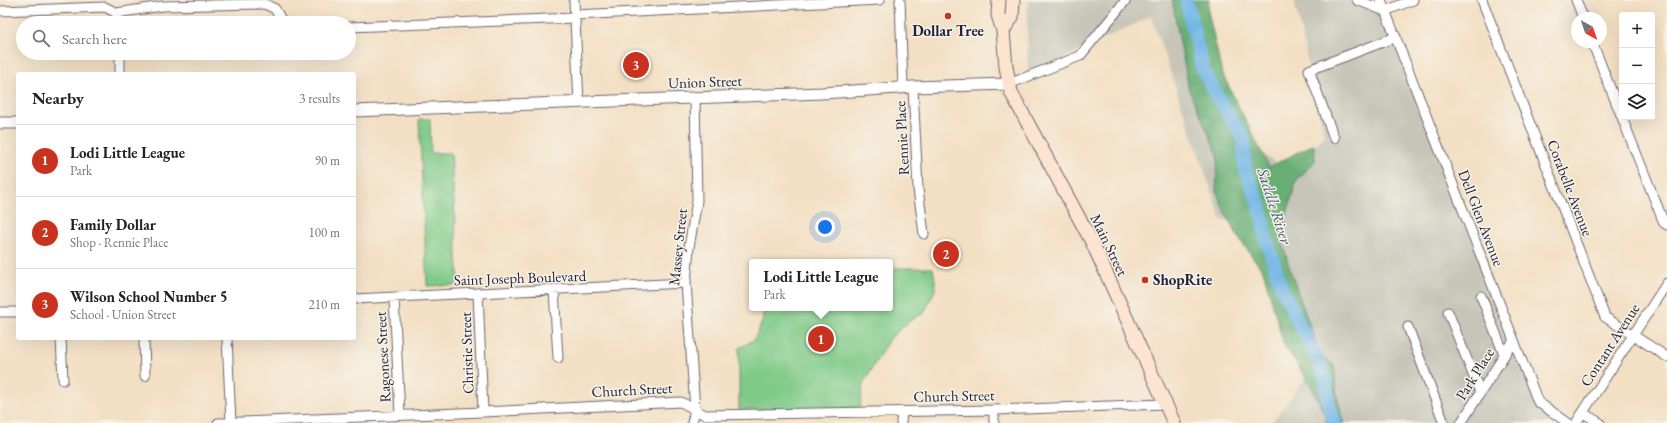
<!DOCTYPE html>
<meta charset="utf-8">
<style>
body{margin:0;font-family:"EB Garamond",serif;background:#f2f2f2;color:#202124}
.controls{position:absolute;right:12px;top:12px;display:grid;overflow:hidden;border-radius:4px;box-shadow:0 4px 16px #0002}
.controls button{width:36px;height:36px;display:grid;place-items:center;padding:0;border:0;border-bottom:1px solid #e0e0e0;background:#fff;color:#202124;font:20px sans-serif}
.compass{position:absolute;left:1571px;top:12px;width:36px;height:36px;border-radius:50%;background:#fff;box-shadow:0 4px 16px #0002;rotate:140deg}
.you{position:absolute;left:825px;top:227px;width:14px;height:14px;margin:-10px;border:3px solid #fff;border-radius:50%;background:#1a73e8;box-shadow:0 0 0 6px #1a73e833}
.badge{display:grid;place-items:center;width:26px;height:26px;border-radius:50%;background:#c8321e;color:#fff;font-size:13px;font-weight:700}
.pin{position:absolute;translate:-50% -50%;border:2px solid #fff;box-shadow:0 1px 4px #0006}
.popup{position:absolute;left:749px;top:259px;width:144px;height:52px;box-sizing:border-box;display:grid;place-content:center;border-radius:4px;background:#fff;filter:drop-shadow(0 1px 3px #0005);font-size:13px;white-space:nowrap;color:#757577}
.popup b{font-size:15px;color:#202124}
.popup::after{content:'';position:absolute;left:50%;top:100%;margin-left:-8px;border:8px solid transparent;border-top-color:#fff}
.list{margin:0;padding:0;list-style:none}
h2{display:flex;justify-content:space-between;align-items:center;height:52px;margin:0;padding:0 16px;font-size:17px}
h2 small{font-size:13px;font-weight:400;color:#757577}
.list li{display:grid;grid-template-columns:26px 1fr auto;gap:12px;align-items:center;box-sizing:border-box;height:72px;padding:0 16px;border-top:1px solid #e0e0e0}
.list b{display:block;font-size:15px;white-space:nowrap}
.list p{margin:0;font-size:13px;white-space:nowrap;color:#757577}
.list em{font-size:13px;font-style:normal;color:#757577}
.icon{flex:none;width:22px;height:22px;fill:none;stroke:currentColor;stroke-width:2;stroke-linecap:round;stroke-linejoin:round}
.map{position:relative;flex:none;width:1667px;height:423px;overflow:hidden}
.search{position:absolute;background:#fff;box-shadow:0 4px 16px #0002;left:16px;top:16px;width:340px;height:44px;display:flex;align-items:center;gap:10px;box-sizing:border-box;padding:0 14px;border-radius:22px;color:#757577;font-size:15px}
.panel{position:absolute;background:#fff;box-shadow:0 4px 16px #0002;left:16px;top:72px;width:340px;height:268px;border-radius:4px}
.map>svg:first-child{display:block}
.industrial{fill:#c6c5b8}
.green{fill:#7fca88;stroke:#507662}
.forest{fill:#67ae74;stroke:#446858}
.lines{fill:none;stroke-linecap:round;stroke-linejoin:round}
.river{stroke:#6fb5e6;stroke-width:14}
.minor-casing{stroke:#6b646b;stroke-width:11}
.tertiary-casing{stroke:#6b646b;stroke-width:13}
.secondary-casing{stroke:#6b646b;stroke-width:15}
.minor{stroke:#fff;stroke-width:9}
.tertiary{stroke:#fff;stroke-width:11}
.secondary{stroke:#fde4d1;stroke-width:13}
.poi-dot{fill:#c8321e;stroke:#f7f3e8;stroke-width:1.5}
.labels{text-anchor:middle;stroke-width:3;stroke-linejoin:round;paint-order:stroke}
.poi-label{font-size:15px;font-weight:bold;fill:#22223b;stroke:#f7f3e8}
.street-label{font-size:15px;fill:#22223b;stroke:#f7f3e8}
.water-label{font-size:16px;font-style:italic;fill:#3d5577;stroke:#f7f3e8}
</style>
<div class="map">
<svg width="1667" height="423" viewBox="0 0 1667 423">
<rect width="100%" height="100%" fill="#f7f3e8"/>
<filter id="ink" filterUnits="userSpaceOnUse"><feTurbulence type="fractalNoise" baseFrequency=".025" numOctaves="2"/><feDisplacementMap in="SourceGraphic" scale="8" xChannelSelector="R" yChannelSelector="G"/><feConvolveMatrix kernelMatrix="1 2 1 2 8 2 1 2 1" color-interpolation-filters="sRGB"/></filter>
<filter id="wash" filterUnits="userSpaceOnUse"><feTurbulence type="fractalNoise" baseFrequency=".012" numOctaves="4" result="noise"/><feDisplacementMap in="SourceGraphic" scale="16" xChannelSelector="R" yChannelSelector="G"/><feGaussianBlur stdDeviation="0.9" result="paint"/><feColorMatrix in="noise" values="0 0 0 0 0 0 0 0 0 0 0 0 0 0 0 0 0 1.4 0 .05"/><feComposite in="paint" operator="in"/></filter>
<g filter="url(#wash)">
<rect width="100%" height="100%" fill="#f3dfc3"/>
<path class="industrial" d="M1030,0H1170L1211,110L1291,176L1324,135L1294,0H1351L1388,13L1539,401L1571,423H1271L1312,370L1253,227L1221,219L1151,16L1068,56L1028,80L1027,12Z"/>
<path class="green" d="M419,119H430L431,153H451L459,285L427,286Z
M890,268H933L936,288L924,313L911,320L889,339L863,384L860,408L739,410V348L754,340L763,320V310L776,311V308H890Z"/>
<path class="forest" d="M1172,0H1209L1208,11L1222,73L1269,167L1314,144L1315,161L1296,181L1281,237L1290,270L1320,355L1334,365L1337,397L1344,423H1326V417L1310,384L1284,345L1263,271L1240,240L1224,211L1216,190L1218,155L1189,90Z"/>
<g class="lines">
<path class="river" d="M1186,0L1203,70L1228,115L1243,136L1245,169L1260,206L1266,238L1281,286L1324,374L1330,410L1335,423"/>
</g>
</g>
<g filter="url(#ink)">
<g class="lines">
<g class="minor-casing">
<path id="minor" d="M574,0L579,103
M900,0L903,88
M1357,0L1385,11L1413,0
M1381,0L1538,402L1568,423
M1482,0L1605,317L1667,357
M1576,0L1583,18
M0,11L105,7L115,12L120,23
M116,13L163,6L265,4L275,9L283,23
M575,15L880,0
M349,27L575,18
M1592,42L1664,223L1667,225
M120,53V74
M1009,84L1080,56L1126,0
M913,87L918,189L924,234
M1334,138L1309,70L1396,37
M554,290L558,358
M478,293L483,412
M1481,296L1504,354
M394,298L400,415
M354,299L686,283
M0,312H18
M1448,312L1480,392
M1408,327L1444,423
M61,338L63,380
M144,338L145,376
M227,338L231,423
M994,410V423
M1583,413L1600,423
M218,423L483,412L681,402L705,415L994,410L1165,404
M692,423L695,409L686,283L689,247L697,201L695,97
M901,423L902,411
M1461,423L1514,340
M1576,423L1667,283"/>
</g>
<g class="tertiary-casing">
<path id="tertiary" d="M354,111L822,93L913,87L1009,84
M0,123H18"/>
</g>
<g class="secondary-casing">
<path id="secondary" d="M999,0L998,15L1003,31L1006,67L1011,92L1092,242L1174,423
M1003,31L1012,17L1013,0"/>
</g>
<use href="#minor" class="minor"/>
<use href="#tertiary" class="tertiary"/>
<use href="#secondary" class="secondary"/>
</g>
</g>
<g class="poi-dot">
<circle cx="948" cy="16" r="4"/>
<circle cx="1145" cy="280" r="4"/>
</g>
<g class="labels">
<g class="poi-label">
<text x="948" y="36">Dollar Tree</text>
<text x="1153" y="285" text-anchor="start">ShopRite</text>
</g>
<g class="street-label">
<text transform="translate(705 82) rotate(-2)" y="5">Union Street</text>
<text transform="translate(902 138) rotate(-93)" y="5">Rennie Place</text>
<text transform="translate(1570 188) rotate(69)" y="5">Corabelle Avenue</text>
<text transform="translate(1481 218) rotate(69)" y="5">Dell Glen Avenue</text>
<text transform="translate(1109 245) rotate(64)" y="5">Main Street</text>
<text transform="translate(678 247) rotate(-84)" y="5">Massey Street</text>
<text transform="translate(520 278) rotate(-2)" y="5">Saint Joseph Boulevard</text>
<text transform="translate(1610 345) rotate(-57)" y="5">Contant Avenue</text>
<text transform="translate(467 353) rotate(-92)" y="5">Christie Street</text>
<text transform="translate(383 357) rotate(-93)" y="5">Ragonese Street</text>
<text transform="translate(1475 374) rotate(-58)" y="5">Park Place</text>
<text transform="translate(632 390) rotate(-3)" y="5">Church Street</text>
<text transform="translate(954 396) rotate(-1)" y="5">Church Street</text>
</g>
<g class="water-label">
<text transform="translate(1275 206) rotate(72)" y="6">Saddle River</text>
</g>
</g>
</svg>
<div class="controls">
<button>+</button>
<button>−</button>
<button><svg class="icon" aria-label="layers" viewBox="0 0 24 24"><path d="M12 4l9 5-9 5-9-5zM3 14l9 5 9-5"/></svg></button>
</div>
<svg class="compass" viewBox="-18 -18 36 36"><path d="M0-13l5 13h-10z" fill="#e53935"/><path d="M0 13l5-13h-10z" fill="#757577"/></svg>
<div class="you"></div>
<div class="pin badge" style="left:821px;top:339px">1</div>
<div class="popup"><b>Lodi Little League</b>Park</div>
<div class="pin badge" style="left:946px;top:254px">2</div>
<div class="pin badge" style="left:636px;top:65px">3</div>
<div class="search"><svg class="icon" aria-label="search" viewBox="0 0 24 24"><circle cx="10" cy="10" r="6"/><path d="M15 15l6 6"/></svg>Search here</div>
<section class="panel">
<h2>Nearby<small>3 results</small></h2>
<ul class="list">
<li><span class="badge">1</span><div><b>Lodi Little League</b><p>Park</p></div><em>90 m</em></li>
<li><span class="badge">2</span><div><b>Family Dollar</b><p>Shop · Rennie Place</p></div><em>100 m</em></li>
<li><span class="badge">3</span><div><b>Wilson School Number 5</b><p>School · Union Street</p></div><em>210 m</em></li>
</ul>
</section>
</div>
